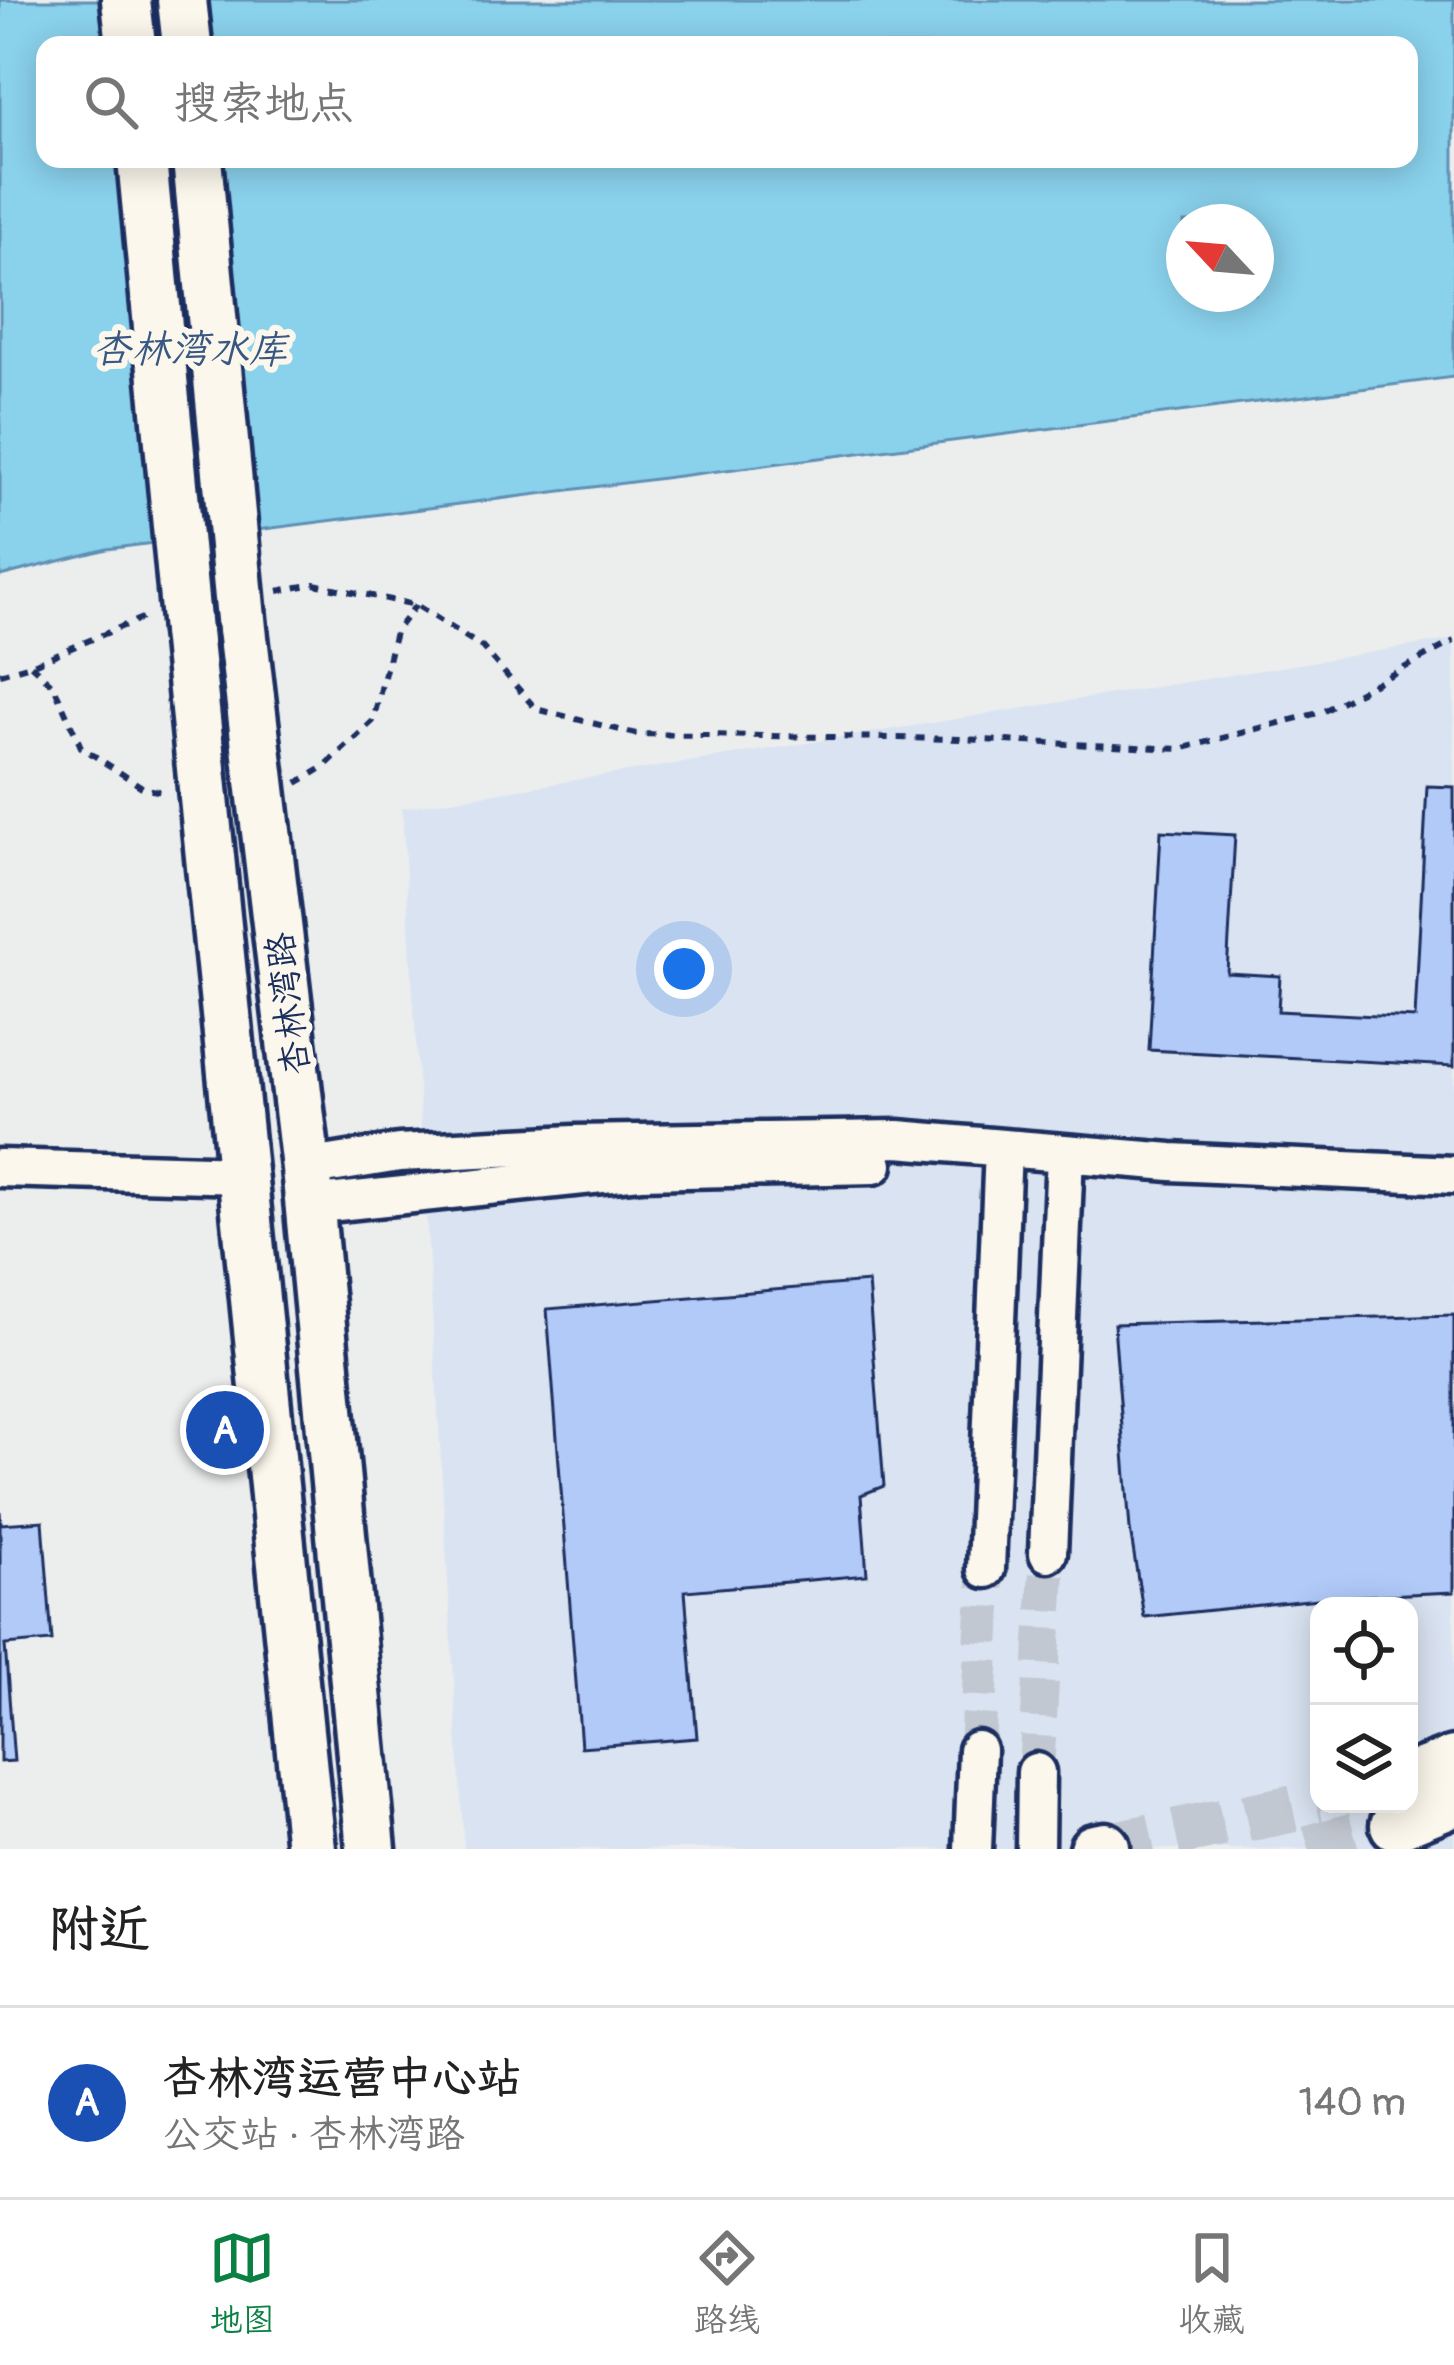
<!DOCTYPE html>
<html lang="zh">
<meta charset="utf-8">
<style>
body{margin:0;font-family:Pangolin,"LXGW WenKai TC",sans-serif;background:#f2f2f2;color:#222}
.controls{position:absolute;right:36px;bottom:36px;display:grid;overflow:hidden;border-radius:24px;box-shadow:0 6px 30px #0003}
.controls button{width:108px;height:108px;display:grid;place-items:center;padding:0;border:0;border-bottom:3px solid #e0e0e0;background:#fff;color:#222;font:60px sans-serif}
.compass{position:absolute;left:1166px;top:204px;width:108px;height:108px;border-radius:50%;background:#fff;box-shadow:0 6px 30px #0003;rotate:296deg}
.you{position:absolute;left:684px;top:969px;width:42px;height:42px;margin:-30px;border:9px solid #fff;border-radius:50%;background:#1a73e8;box-shadow:0 0 0 18px #1a73e833}
.badge{display:grid;place-items:center;width:78px;height:78px;border-radius:50%;background:#0b8043;color:#fff;font-size:39px;font-weight:700}
.pin{position:absolute;translate:-50% -50%;border:6px solid #fff;box-shadow:0 3px 12px #0006}
.list{margin:0;padding:0;list-style:none}
h2{display:flex;justify-content:space-between;align-items:center;height:156px;margin:0;padding:0 48px;font-size:51px}
h2 small{font-size:39px;font-weight:400;color:#767676}
.list li{display:grid;grid-template-columns:78px 1fr auto;gap:36px;align-items:center;box-sizing:border-box;height:192px;padding:0 48px;border-top:3px solid #e0e0e0}
.list b{display:block;font-size:45px;white-space:nowrap}
.list p{margin:0;font-size:39px;white-space:nowrap;color:#767676}
.list em{font-size:39px;font-style:normal;color:#767676}
.icon{flex:none;width:66px;height:66px;fill:none;stroke:currentColor;stroke-width:2;stroke-linecap:round;stroke-linejoin:round}
.map{position:relative;flex:none;width:1454px;height:1849px;overflow:hidden}
.search{position:absolute;background:#fff;box-shadow:0 6px 30px #0003;left:36px;right:36px;top:36px;height:132px;display:flex;align-items:center;gap:30px;box-sizing:border-box;padding:0 42px;border-radius:24px;color:#767676;font-size:45px}
.sheet{height:348px;background:#fff}
nav{display:flex;justify-content:space-around;align-items:center;box-sizing:border-box;height:168px;border-top:3px solid #e0e0e0;background:#fff;font-size:33px;color:#767676}
nav a{display:grid;justify-items:center;gap:6px}
nav .on{color:#0b8043}
.map>svg:first-child{display:block}
.built{fill:#dae3f1;fill-rule:evenodd}
.water{fill:#8ad1ec;stroke:#5e90b3;stroke-width:3;fill-rule:evenodd}
.building{fill:#b1caf8;stroke:#1b2f5e;stroke-width:3}
.lines{fill:none;stroke-linecap:round;stroke-linejoin:round}
.street-tunnel{stroke:#c2c8d1;stroke-width:36;stroke-dasharray:36 18;stroke-linecap:butt}
.secondary-tunnel{stroke:#c2c8d1;stroke-width:48;stroke-dasharray:48 24;stroke-linecap:butt}
.street-casing{stroke:#1b2f5e;stroke-width:45}
.secondary-casing{stroke:#1b2f5e;stroke-width:57}
.path{stroke:#1b2f5e;stroke-width:6;stroke-dasharray:9 9;stroke-linecap:butt}
.street{stroke:#fbf7ec;stroke-width:36}
.secondary{stroke:#fbf7ec;stroke-width:48}
.secondary-bridge-casing{stroke:#1b2f5e;stroke-width:57;stroke-linecap:butt}
.secondary-bridge{stroke:#fbf7ec;stroke-width:48}
.labels{text-anchor:middle;stroke-width:12;stroke-linejoin:round;paint-order:stroke}
.street-label{font-size:36px;fill:#1b2f5e;stroke:#fbf7ec}
.water-label{font-size:39px;font-style:italic;fill:#375882;stroke:#fbf7ec}
</style>
<div class="map">
<svg width="1454" height="1849" viewBox="0 0 1454 1849">
<rect width="100%" height="100%" fill="#eceeee"/>
<filter id="ink" filterUnits="userSpaceOnUse"><feTurbulence type="fractalNoise" baseFrequency=".00833" numOctaves="2"/><feDisplacementMap in="SourceGraphic" scale="24" xChannelSelector="R" yChannelSelector="G"/><feConvolveMatrix kernelMatrix="1 2 1 2 8 2 1 2 1" color-interpolation-filters="sRGB"/></filter>
<g filter="url(#ink)">
<path class="built" d="M1454,639V1849H464L402,808ZM1319,1606H1409V1804H1319Z"/>
<path class="water" d="M0,0H1454V377L107,549L0,576ZM45,45H1409V159H45ZM1184,222H1256V294H1184Z"/>
<path class="building" d="M1427,786L1454,787V1066L1149,1050L1161,831L1235,835L1227,973L1280,976L1278,1011L1415,1018Z
M868,1282L884,1486L861,1495L867,1575L685,1591L697,1738L581,1747L547,1309Z
M1454,1315V1592L1338,1597L1144,1617L1130,1529L1114,1324Z
M0,1511L1,1524L43,1521L52,1641L5,1645L14,1761L0,1762Z"/>
<g class="lines">
<path class="street-tunnel" d="M977,1750L986,1569
M1036,1772L1048,1553"/>
<path class="secondary-tunnel" d="M1105,1847L1319,1803
M1309,1849L1395,1825"/>
<g class="street-casing">
<path id="street" d="M0,1168L242,1175
M306,1168L399,1153L574,1144L898,1139L1171,1162L1454,1175
M309,1205L640,1170L874,1165
M1048,1553L1065,1154
M986,1569L1003,1148
M973,1849L977,1750
M1035,1849L1036,1772"/>
</g>
<g class="secondary-casing">
<path id="secondary" d="M126,0L131,45
M182,0L187,45
M242,629L306,1168L371,1849
M187,631L311,1849
M1409,1778L1454,1761
M1395,1825L1454,1801
M1094,1849L1105,1847"/>
</g>
<path class="path" d="M278,591L314,584L416,605L482,647L536,709L636,734L960,739L1180,749L1322,712L1454,641
M31,665L54,686L81,747L145,789L165,792
M0,674L31,665L147,616
M297,783L324,767L373,721L395,632L416,605"/>
<use href="#street" class="street"/>
<use href="#secondary" class="secondary"/>
<g class="secondary-bridge-casing">
<path id="secondary-bridge" d="M142,159L187,631
M197,159L242,629"/>
</g>
<use href="#secondary-bridge" class="secondary-bridge"/>
</g>
</g>
<g class="labels">
<g class="street-label">
<text transform="translate(287 1004) rotate(-97)" y="13">杏林湾路</text>
</g>
<g class="water-label">
<text x="190" y="362">杏林湾水库</text>
</g>
</g>
</svg>
<div class="controls">
<button><svg class="icon" aria-label="locate" viewBox="0 0 24 24"><circle cx="12" cy="12" r="6"/><path d="M12 2v4M12 18v4M2 12h4M18 12h4"/></svg></button>
<button><svg class="icon" aria-label="layers" viewBox="0 0 24 24"><path d="M12 4l9 5-9 5-9-5zM3 14l9 5 9-5"/></svg></button>
</div>
<svg class="compass" viewBox="-18 -18 36 36"><path d="M0-13l5 13h-10z" fill="#e53935"/><path d="M0 13l5-13h-10z" fill="#767676"/></svg>
<div class="you"></div>
<div class="pin badge" style="left:225px;top:1430px;background:#1a4fb4">A</div>
<div class="search"><svg class="icon" aria-label="search" viewBox="0 0 24 24"><circle cx="10" cy="10" r="6"/><path d="M15 15l6 6"/></svg>搜索地点</div>
</div>
<section class="sheet">
<h2>附近<small></small></h2>
<ul class="list">
<li><span class="badge" style="background:#1a4fb4">A</span><div><b>杏林湾运营中心站</b><p>公交站 · 杏林湾路</p></div><em>140 m</em></li>
</ul>
</section>
<nav>
<a class="on"><svg class="icon" aria-label="map" viewBox="0 0 24 24"><path d="M3 6l6-2 6 2 6-2v14l-6 2-6-2-6 2zM9 4v14M15 6v14"/></svg>地图</a>
<a><svg class="icon" aria-label="directions" viewBox="0 0 24 24"><path d="M12 3l9 9-9 9-9-9zM9 14v-3h6M13 9l2 2-2 2"/></svg>路线</a>
<a><svg class="icon" aria-label="saved" viewBox="0 0 24 24"><path d="M7 4h10v16l-5-4-5 4z"/></svg>收藏</a>
</nav>
